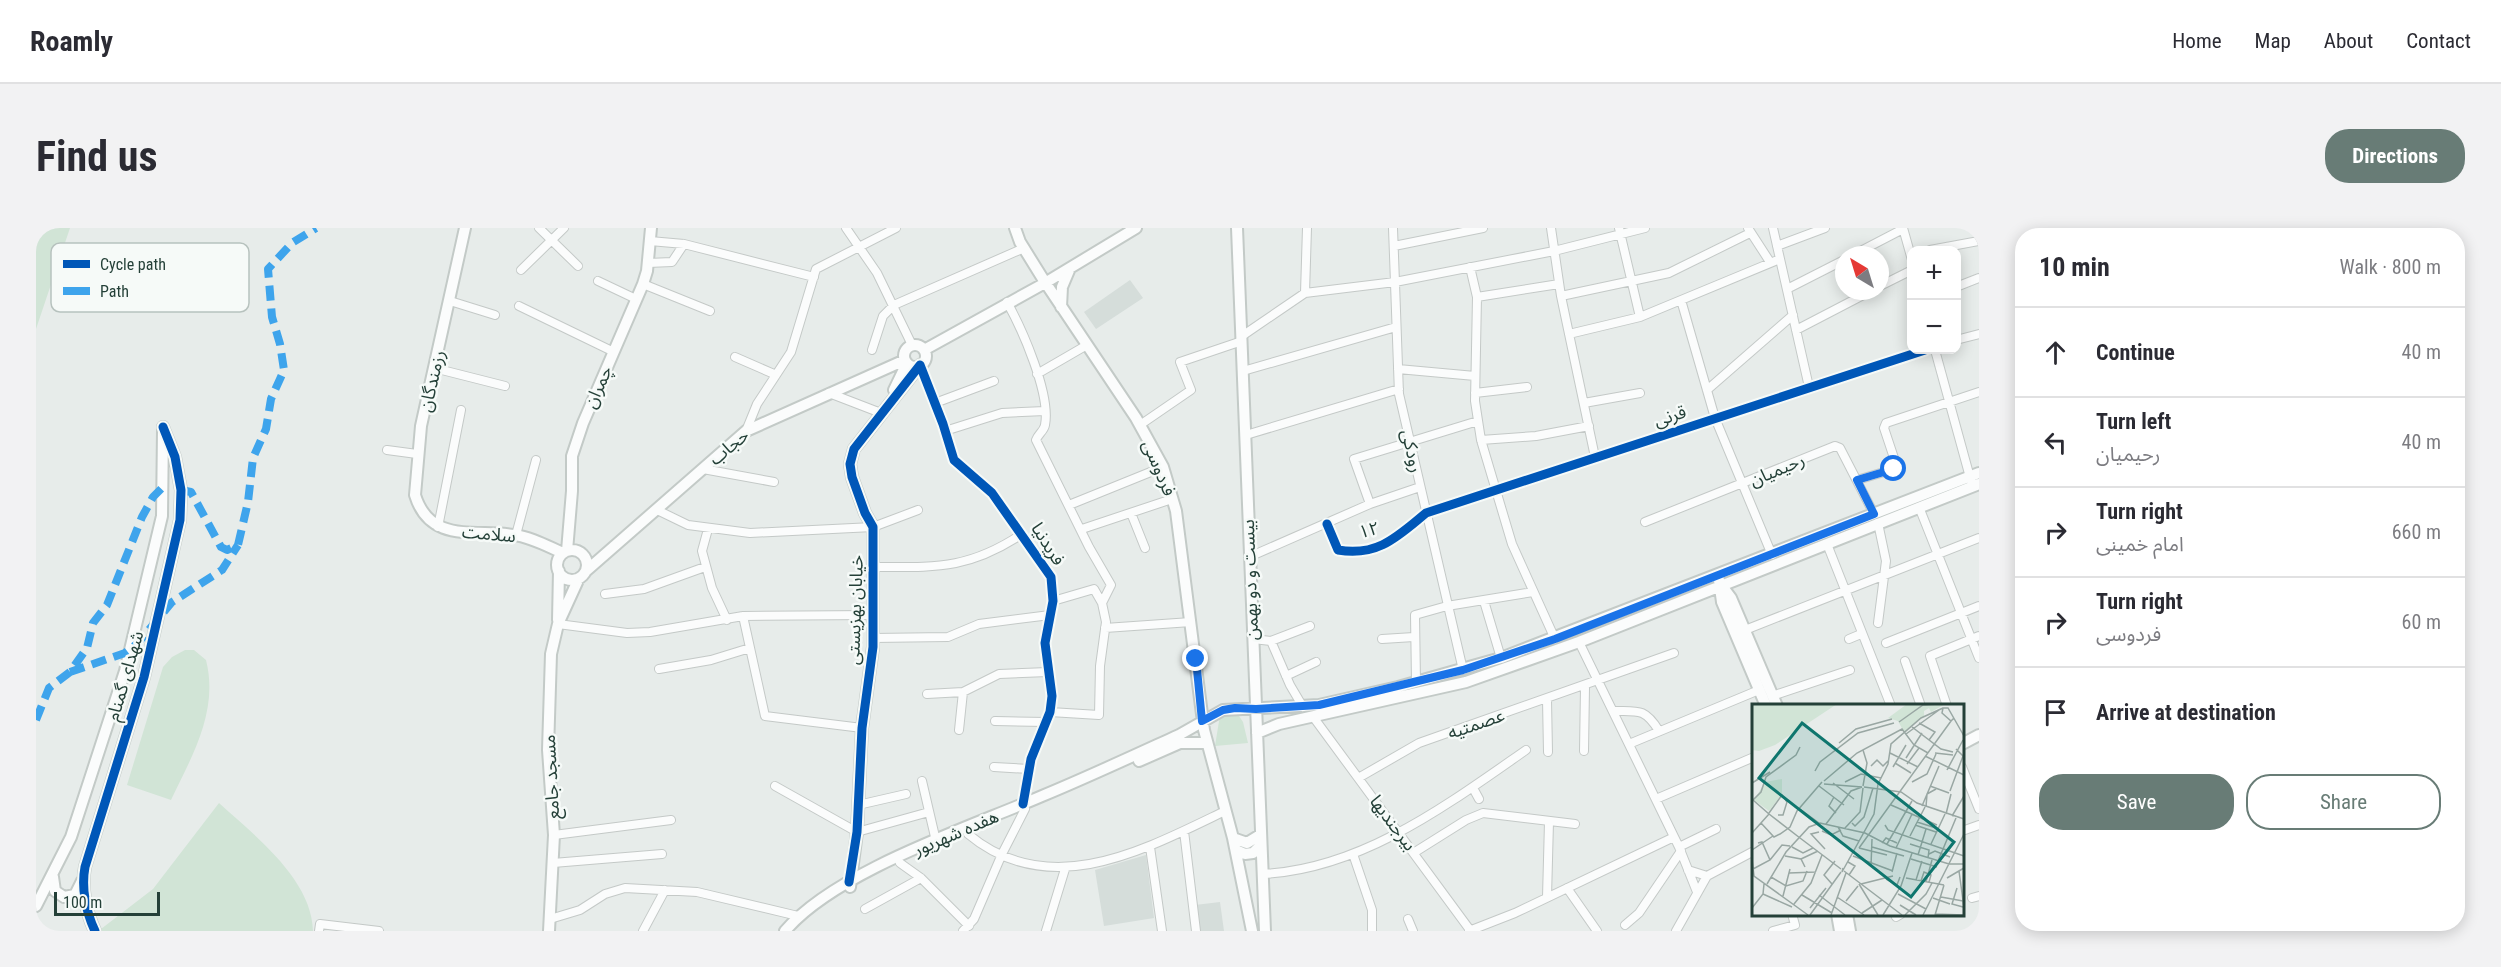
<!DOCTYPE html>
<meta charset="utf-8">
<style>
body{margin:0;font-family:"Roboto Condensed","Noto Sans Arabic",sans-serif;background:#f2f2f3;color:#2b2b33}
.controls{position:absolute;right:18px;top:18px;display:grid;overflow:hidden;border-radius:12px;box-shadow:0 3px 15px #0003}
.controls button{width:54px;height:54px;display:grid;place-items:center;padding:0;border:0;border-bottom:2px solid #e1e1e2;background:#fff;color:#2b2b33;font:30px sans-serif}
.compass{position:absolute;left:1799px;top:18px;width:54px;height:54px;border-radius:50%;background:#fff;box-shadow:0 3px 15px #0003;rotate:322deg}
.scale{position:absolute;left:18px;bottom:15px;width:106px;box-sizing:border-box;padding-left:6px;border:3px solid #244038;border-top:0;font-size:16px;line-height:21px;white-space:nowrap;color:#244038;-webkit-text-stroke:4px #f6faf8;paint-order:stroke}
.stop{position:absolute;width:18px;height:18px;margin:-14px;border:4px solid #1a73e8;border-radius:50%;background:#fff}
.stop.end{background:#1a73e8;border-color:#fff;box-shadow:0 2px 6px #0008}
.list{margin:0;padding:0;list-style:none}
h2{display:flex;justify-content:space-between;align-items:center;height:78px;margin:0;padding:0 24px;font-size:26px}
h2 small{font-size:20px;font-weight:400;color:#7c7c81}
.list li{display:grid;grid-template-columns:39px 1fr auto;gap:18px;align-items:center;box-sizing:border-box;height:90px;padding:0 24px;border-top:2px solid #e1e1e2}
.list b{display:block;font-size:22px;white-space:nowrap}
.list p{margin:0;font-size:20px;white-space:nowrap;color:#7c7c81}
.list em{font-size:20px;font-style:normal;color:#7c7c81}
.actions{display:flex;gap:12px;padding:18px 24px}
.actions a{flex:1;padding:14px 0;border:2px solid #687c76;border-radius:24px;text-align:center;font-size:21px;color:#687c76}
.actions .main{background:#687c76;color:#fff}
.icon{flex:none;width:33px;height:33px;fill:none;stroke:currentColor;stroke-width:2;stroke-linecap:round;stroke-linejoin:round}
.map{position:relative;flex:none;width:1943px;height:703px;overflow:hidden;border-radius:24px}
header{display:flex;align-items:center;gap:36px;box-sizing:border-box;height:84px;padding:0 30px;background:#fff;border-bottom:2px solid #e1e1e2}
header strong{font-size:28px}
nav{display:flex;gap:33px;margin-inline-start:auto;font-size:21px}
.intro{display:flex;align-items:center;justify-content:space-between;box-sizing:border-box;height:144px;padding:0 36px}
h1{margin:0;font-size:42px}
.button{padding:15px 27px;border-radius:24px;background:#687c76;color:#fff;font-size:21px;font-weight:700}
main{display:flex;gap:36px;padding:0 36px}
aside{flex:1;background:#fff;border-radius:24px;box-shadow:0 3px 15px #0003}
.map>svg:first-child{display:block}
.built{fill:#d5ddda}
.green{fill:#d1e4d6}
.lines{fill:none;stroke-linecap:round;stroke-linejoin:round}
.street-casing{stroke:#c4c9c7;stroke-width:10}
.secondary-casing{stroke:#c3cac7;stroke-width:14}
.street{stroke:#fbfcfc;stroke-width:8}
.secondary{stroke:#fbfcfc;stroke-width:10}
.quiet{stroke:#3ea4ec;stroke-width:8;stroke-dasharray:15 8;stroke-linecap:butt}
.cycleway-casing{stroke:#f6faf8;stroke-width:13}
.cycleway{stroke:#0057b8;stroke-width:9}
.route{stroke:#1a73e8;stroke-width:8}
.labels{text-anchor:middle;stroke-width:5;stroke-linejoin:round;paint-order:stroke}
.street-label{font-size:18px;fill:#244038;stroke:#f6faf8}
.inset-road{fill:none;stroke:#99a7a3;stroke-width:1.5}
.view{fill:#0f766e;fill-opacity:0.15;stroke:#0f766e;stroke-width:3}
.inset-edge{fill:none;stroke:#244038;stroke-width:3}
.key{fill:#f6faf8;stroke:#b7c2be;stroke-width:1.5}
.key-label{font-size:16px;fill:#244038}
</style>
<header>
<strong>Roamly</strong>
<nav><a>Home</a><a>Map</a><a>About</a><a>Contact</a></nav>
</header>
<div class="intro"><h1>Find us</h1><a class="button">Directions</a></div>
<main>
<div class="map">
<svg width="1943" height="703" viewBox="0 0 1943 703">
<rect width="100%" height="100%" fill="#e7ecea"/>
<path class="built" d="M1094,52L1107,70L1060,101L1048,84Z
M1110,627L1118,690L1068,698L1059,642Z
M1184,674L1188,703H1163L1159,677Z"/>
<path class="green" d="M0,0H34L0,101Z
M149,422H158L170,432C183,483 156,528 135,572L91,557L127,439L136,429Z
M1201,485L1207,494L1212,515L1179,518L1184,487Z
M183,575C218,607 276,651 277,703H66L65,701L117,661Z"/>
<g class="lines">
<g class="street-casing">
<path id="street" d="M503,0L542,38
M810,0L841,45L876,117
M1357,0L1363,166L1427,442
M1515,0L1525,68L1559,229
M1583,0L1604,89
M1712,0L1734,34
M1737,0L1773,159
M1867,0L1876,32
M614,13L648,16L778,49
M1358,18L1447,0
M1741,18L1789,0
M1894,22L1943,13
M1817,27L1867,1
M612,35L636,34L648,16
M1434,39L1441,69L1439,173L1445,212L1476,316L1519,411
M485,42L528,0
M562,53L600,71
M607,56L674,83
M1844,58L1876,42
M1920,59L1943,50
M1751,61L1808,32
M1269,65L1271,0
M1525,68L1633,45L1714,5
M1441,69L1523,56
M1645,72L1679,190L1736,327
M414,73L459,87
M971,74C986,101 1015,166 1009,197C1008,203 1002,206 1000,212L1053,319L1075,357L1066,375L1070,394L1064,438L1063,487L1014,484
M483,78L578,124
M1760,102L1835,63
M1533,106L1604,89L1744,31
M1206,108L1269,65L1359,54L1518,23L1609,0
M1920,112L1943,106
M836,122L847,88L858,77L988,20
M1899,122L1935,253
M699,129L738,146
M884,137L907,196L918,232L956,265L1015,349L1017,373L1009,415L1016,468L1014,484L995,531L987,576
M398,140L469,158
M1362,141L1439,148
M1207,143L1360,99
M1001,146L1051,117
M1671,162L1757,87
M793,165L845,185
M1439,165L1491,159
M899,175L958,153
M1548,175L1604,165
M1104,197L1155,162L1144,134L1206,113
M710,203L721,176L755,124L780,41L860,0
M909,203L966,185L1009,183
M1210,207L1363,161
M1445,212L1500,208L1553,198
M351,222L381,226
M667,241L738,254
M1821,252L1858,241L1859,233L1848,200L1850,195L1943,164
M1334,276L1318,231L1442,193
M1033,277L1127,239
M1883,279L1943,430
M621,282L652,297L714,305L837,299L882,282
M1095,285L1109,320
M1609,294L1799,218L1804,220L1838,286
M1291,296L1302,322C1342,329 1362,308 1390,285L1889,122
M402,299L425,182
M672,301L666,323L676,360L691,392
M1046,301L1136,271
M480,307L500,232
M1791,316L1855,478
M1213,329L1334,276L1384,259
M837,339C899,339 932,342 986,306
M569,366L608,361L669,339
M1017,373L1058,361L1066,375
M1448,373L1465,430
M707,388L729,488L826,500
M1842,395L1850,333L1842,295
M522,396L591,405L614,404L707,388L837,387
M1069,400L1155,394
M1709,402L1943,310
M837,410L912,409L943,396L1014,387
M1217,411L1235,413L1254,457L1267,479
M1346,411L1378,409
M1813,411L1825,406
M1235,413L1274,398
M1543,414L1643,619L1661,664
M1850,415L1943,378
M1869,433L1885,478
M623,441L675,432L714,420
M1250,448L1280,434
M1380,454L1379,387L1411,378L1497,364
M891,466L927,464L963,446L1012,444
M1736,468L1814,442
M1511,472L1512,524
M1911,478L1894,428L1943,408
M1577,483C1602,483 1609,480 1623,503
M1278,490L1434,702
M959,493L1010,494
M923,502L927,464
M1593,516L1723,462
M1548,523L1549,459
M958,539L993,541
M1926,539L1943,581
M1324,549L1383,515L1638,425
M886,553L900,613
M739,558L821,604L893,584
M1437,560L1443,571
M1620,571L1718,529
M822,577L870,566
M1148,603L1160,703
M1926,603L1943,597
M932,606C1013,674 1108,622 1189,583
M518,607L635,592
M1114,619L1126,703
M1643,619L1680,601
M1379,624L1430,592L1447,585L1539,596
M1317,626L1336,682V703
M517,635L626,626
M864,635L885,650L933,698
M1652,642L1671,648L1718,623
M1227,646C1326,641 1411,577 1490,522
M1531,660L1561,703
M1511,669L1513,594
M1936,670L1943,668
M829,681L885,650
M1860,689L1865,686
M514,691L544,682L569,666L589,660L661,664L762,688
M1372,691L1377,703
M1589,697L1603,685L1645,623
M283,703L284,696L343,703
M607,703L629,662
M927,703L938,691L966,626L989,581
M1010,703L1029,641
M1433,703L1479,685L1638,609
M1640,703L1671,648
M1737,703L1759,697L1756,686"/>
</g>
<g class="secondary-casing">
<path id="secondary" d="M429,0L385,198L379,267C394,316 439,301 478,307C495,309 511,318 527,325
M979,0L984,14L1007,51L1100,190L1127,239L1140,283L1168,502L1197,610L1216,703
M1201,0L1229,703
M1025,79L1026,59L1034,40
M868 128a11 11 0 1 1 22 0a11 11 0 1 1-22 0Z
M888,122L1009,55L1100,0
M858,162L871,135
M521 337a15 15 0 1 1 30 0a15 15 0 1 1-30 0Z
M531,323L536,263V228L547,195L607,56L611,43L615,0
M550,343L710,203L869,132
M1683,352L1686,374L1730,478
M1686,358L1695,370L1741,478
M522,392L523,343
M1221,505L1243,496L1430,454L1543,414L1943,256
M1926,516L1943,507
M1103,533L1144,515H1171
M1197,610L1211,615L1224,607
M1200,622L1209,626L1217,625L1225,617
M17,649L19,663L28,669L39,667L46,653
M814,659L821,604L826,500L837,419V299L829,285L816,249L814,236L818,221L884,137
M0,678L35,609L89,443L126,288L127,202
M1801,686L1804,703
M1811,686L1814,703
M59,703C50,684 45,660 49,639L108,449L144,292L145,262L139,229L127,199
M513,703L518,607L512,522L515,426L522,396L543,350
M749,703C800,643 932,600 1006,568C1052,549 1097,528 1143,507L1187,482L1283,477L1362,459L1465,430L1943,245"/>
</g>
<use href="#street" class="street"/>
<use href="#secondary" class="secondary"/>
<path class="quiet" d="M145,262L155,264L185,319L191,322L202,317L212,274L217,230L230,201L235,171L248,142L244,116L236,89L232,41L256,15L280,0
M34,444L89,425L102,415L136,374L186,342L202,317
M0,492L13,460L34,444L51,420L57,395L71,377L106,289L117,269L126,260"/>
<g class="cycleway-casing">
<path id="cycleway" d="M1291,296L1302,322C1342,329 1362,308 1390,285L1889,122
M813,654L821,604L826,500L837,419V299L829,285L816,249L814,236L818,221L884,137L907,196L918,232L956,265L1015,349L1017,373L1009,415L1016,468L1014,484L995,531L987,576
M59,703C50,684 45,660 49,639L108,449L144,292L145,262L139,229L127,199"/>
</g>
<use href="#cycleway" class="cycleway"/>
</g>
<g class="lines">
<path class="route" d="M1160,431L1166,493L1187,482L1199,480L1220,481L1283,477L1427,442L1519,411L1838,286L1821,252L1858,241"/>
</g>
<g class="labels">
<g class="street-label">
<text transform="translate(396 153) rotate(-77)" y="6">رزمندگان</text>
<text transform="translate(562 159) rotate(-66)" y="6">چمران</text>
<text transform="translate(1634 188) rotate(-18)" y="6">قرنی</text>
<text transform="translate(693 219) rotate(-39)" y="6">حجاب</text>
<text transform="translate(1376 223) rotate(77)" y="6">رودکی</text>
<text transform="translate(1123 240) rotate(67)" y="6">فردوسی</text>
<text transform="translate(1741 242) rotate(-23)" y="6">رحیمیان</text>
<text transform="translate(1333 302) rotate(-13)" y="6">۱۲</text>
<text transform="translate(453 306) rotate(5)" y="6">سلامت</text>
<text transform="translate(1012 316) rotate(58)" y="6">فریدنیا</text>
<text transform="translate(1214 352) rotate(-92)" y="6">بیست و دو بهمن</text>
<text transform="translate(819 382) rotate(-88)" y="6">خیابان بهزیستی</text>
<text transform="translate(89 448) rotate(-74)" y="6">شهدای گمنام</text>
<text transform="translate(1440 496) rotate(-19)" y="6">عصمتیه</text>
<text transform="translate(515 549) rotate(-93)" y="6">مسجد جامع</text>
<text transform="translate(1357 595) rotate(53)" y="6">بیرجندیها</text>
<text transform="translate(920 605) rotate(-23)" y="6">هفده شهریور</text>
</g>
</g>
<g transform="translate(1716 476)">
<rect width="212" height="212" fill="#e7ecea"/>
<path d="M0,0H85L23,41L7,47L0,46ZM155,0H193L179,8L177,4L172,7V12L152,28L146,17L136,14ZM30,75V90L17,107L2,96L13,78Z" fill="#d1e4d6"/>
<path class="inset-road" d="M202,14L199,17L190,9L191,4H196L212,32M147,18L171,1L186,0M167,19L183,28L177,36M160,23L189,45L201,48M154,30L187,6M87,39L104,25L140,15M111,46L115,59L111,82M138,49L166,63M183,49L201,51M173,52L212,71M154,54L170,29M143,59L159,69M155,60L167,44M119,62L125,56L131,62L136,57M141,63L154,41M195,66L211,36M63,67L68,58L106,29L142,19M72,77L105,49L150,25L162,41L176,49M93,78L109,70L129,74M160,78L175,70L184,50M0,79L18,68M81,79L102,95M72,80L110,83M67,82L92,101M178,82L197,89M112,83L149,88L165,99L212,115M198,87L211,52L204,45M82,93L77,102L84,109M139,101L185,121M170,102L187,62M174,103L175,90L184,85M48,105L67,119M17,109L30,91L35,98L31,111H26M17,110L1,96L9,88L14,73L44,51L48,43M17,110L48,134M194,110L199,90M200,112L212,92M165,118L184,124M9,119L22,133L28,130L38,123L45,107L70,78M100,119L103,122L112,113L121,84M74,120L99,87L110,83M133,121L136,126L212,152M163,121L184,128M86,123L91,132L107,137M93,124L108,108L111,84M70,127L79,131L89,126M67,128L59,130L73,145M0,129L17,110M158,132L173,103M48,134L89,165M130,139L134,134L145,139M135,140L160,97M158,140L177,146L176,154M179,140L193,110M40,143L51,149L61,144M120,143L152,152M107,144L135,151M107,144L199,17M144,144L160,110M0,146L21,132M177,150L183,147L198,153M166,151L174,125M33,152L49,155L53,163M101,152L141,167M0,155L2,172L56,211M49,155L66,147M159,155L185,163M18,156L30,141L38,142M186,157L204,114M96,158L103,162L97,171M119,162L120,135M91,164L90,168L122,110L126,80L136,60L139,40L169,14L191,4M1,165L18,156L10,138L6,139M92,167L150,211M207,167L212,204M140,168L145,149M37,169L64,168M19,173L34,182L51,177L55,167M154,174L192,181M195,174L212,164M134,175L145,181L148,173M164,176L170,157M169,177L172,168L179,171L177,178M174,178L180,156M15,180L34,148L57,123L68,119L113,129L138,142L197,160H212M80,180L72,171L83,157M107,180L126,211M109,180L141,172M205,184L200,200L211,203M11,190L40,203M146,190L174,205M50,191L80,209M67,191L93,211M31,192L38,165M85,193L112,211M189,193L211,197M181,194L198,200M94,197L106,182M42,200L59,179L70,151M148,201L164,211M0,204L11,190L12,180M58,204L74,184M110,209L130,196M183,210L212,211M58,211L89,168M79,211L94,169M131,211L149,182L160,149M153,211L174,190L180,179M171,211L212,130M183,211L192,181"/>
<path class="view" d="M50,19L202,138L159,193L7,74Z"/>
<rect width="212" height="212" class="inset-edge"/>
</g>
<rect x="15" y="15" width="198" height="69" rx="9" class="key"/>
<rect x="27" y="32" width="27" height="8" fill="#0057b8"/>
<rect x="27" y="59" width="27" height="8" fill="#3ea4ec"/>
<g class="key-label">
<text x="64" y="42">Cycle path</text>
<text x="64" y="69">Path</text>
</g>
</svg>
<div class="controls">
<button>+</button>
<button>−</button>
</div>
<svg class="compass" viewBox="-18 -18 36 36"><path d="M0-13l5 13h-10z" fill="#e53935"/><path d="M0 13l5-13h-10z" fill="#7c7c81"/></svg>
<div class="scale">100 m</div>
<div class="stop" style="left:1858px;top:241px"></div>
<div class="stop end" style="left:1160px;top:431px"></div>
</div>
<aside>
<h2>10 min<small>Walk · 800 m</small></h2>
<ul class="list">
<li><svg class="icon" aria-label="ahead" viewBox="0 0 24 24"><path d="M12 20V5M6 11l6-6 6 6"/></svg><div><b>Continue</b></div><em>40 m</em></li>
<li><svg class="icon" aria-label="left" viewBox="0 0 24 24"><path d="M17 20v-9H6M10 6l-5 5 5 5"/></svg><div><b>Turn left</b><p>رحیمیان</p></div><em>40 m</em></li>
<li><svg class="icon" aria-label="right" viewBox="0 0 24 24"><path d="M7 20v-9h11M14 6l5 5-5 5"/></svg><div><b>Turn right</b><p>امام خمینی</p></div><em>660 m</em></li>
<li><svg class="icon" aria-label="right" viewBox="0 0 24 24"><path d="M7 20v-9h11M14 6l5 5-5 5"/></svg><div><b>Turn right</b><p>فردوسی</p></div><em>60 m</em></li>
<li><svg class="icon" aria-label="arrive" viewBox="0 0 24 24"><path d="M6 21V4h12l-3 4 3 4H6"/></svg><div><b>Arrive at destination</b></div></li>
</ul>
<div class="actions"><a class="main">Save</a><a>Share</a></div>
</aside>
</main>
